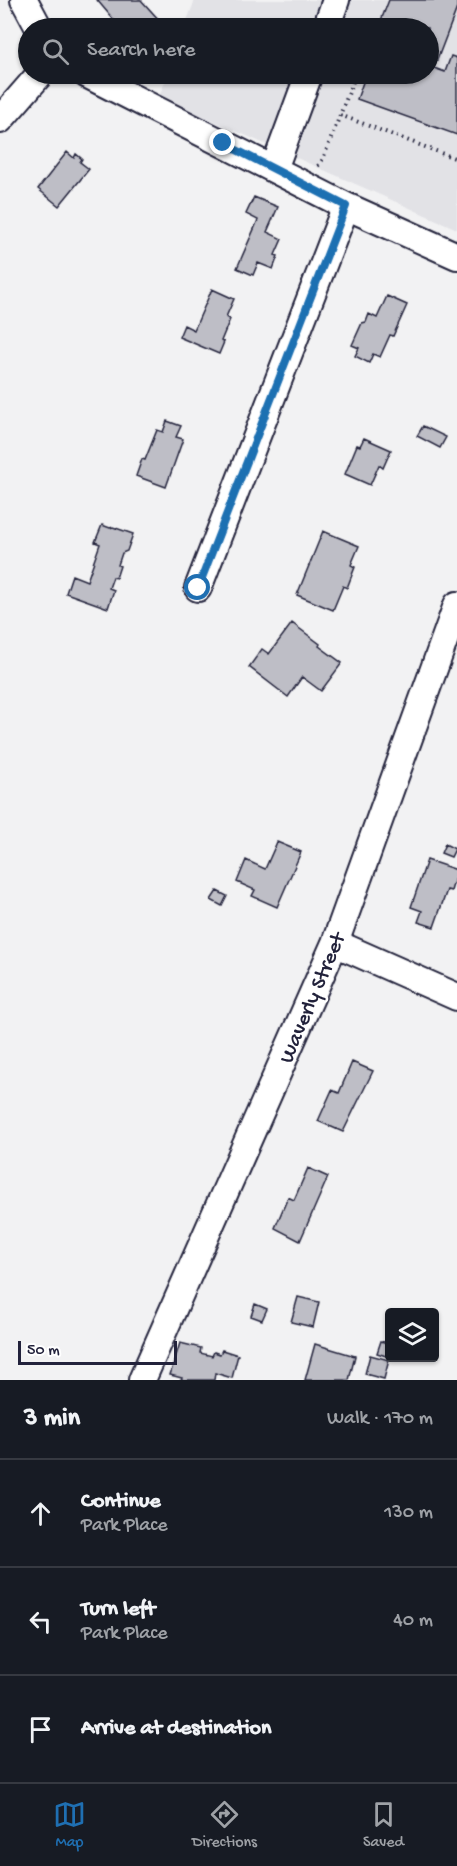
<!DOCTYPE html>
<meta charset="utf-8">
<style>
body{margin:0;font-family:"Gochi Hand",sans-serif;background:#242831;color:#f1f3f6}
.controls{position:absolute;right:18px;bottom:18px;display:grid;overflow:hidden;border-radius:6px;box-shadow:0 2px 4px #0004}
.controls button{width:54px;height:54px;display:grid;place-items:center;padding:0;border:0;border-bottom:2px solid #363941;background:#171b24;color:#f1f3f6;font:30px sans-serif}
.scale{position:absolute;left:18px;bottom:15px;width:159px;box-sizing:border-box;padding-left:6px;border:3px solid #22223b;border-top:0;font-size:16px;line-height:21px;white-space:nowrap;color:#22223b;-webkit-text-stroke:4px #fff;paint-order:stroke}
.stop{position:absolute;width:18px;height:18px;margin:-14px;border:4px solid #1f6fb2;border-radius:50%;background:#fff}
.stop.end{background:#1f6fb2;border-color:#fff;box-shadow:0 2px 6px #0008}
.list{margin:0;padding:0;list-style:none}
h2{display:flex;justify-content:space-between;align-items:center;height:78px;margin:0;padding:0 24px;font-size:26px}
h2 small{font-size:20px;font-weight:400;color:#9ea1a6}
.list li{display:grid;grid-template-columns:39px 1fr auto;gap:18px;align-items:center;box-sizing:border-box;height:108px;padding:0 24px;border-top:2px solid #363941}
.list b{display:block;font-size:22px;white-space:nowrap}
.list p{margin:0;font-size:20px;white-space:nowrap;color:#9ea1a6}
.list em{font-size:20px;font-style:normal;color:#9ea1a6}
.icon{flex:none;width:33px;height:33px;fill:none;stroke:currentColor;stroke-width:2;stroke-linecap:round;stroke-linejoin:round}
.map{position:relative;flex:none;width:457px;height:1380px;overflow:hidden}
.search{position:absolute;background:#171b24;box-shadow:0 2px 4px #0004;left:18px;right:18px;top:18px;height:66px;display:flex;align-items:center;gap:15px;box-sizing:border-box;padding:0 21px;border-radius:33px;color:#9ea1a6;font-size:22px}
.sheet{height:402px;background:#171b24}
nav{display:flex;justify-content:space-around;align-items:center;box-sizing:border-box;height:84px;border-top:2px solid #363941;background:#171b24;font-size:16px;color:#9ea1a6}
nav a{display:grid;justify-items:center;gap:3px}
nav .on{color:#1f6fb2}
.map>svg:first-child{display:block}
.built{fill:#e2e2e6}
.building{fill:#bebec6;stroke:#22223b;stroke-width:1.5}
.lines{fill:none;stroke-linecap:round;stroke-linejoin:round}
.minor-casing{stroke:#22223b;stroke-width:30}
.path{stroke:#22223b;stroke-width:4;stroke-dasharray:1.5 4.5;stroke-linecap:butt}
.minor{stroke:#fff;stroke-width:26}
.route{stroke:#1f6fb2;stroke-width:8}
.labels{text-anchor:middle;stroke-width:5;stroke-linejoin:round;paint-order:stroke}
.street-label{font-size:22px;fill:#22223b;stroke:#fff}
</style>
<div class="map">
<svg width="457" height="1380" viewBox="0 0 457 1380">
<rect width="100%" height="100%" fill="#f2f2f3"/>
<filter id="ink" filterUnits="userSpaceOnUse"><feTurbulence type="fractalNoise" baseFrequency=".0167" numOctaves="2"/><feDisplacementMap in="SourceGraphic" scale="12" xChannelSelector="R" yChannelSelector="G"/><feConvolveMatrix kernelMatrix="1 2 1 2 8 2 1 2 1" color-interpolation-filters="sRGB"/></filter>
<g filter="url(#ink)">
<path class="built" d="M195,0H457V229L159,97L168,74H428V28H184Z"/>
<path class="building" d="M97,0H141L161,22L154,28H130L124,22L119,26Z
M389,0H457V8L434,68L445,72L451,56L457,58V135L357,99L366,74H428V28H378Z
M67,152L74,158L76,154L82,159L80,162L89,169L59,206L38,189Z
M254,197L278,207L267,232L282,239L275,255L278,256L273,269L258,263L253,275L237,268L258,220L246,214Z
M212,289L234,299L226,317L230,319L221,341L224,342L219,354L179,337L184,325L194,330Z
M387,296L407,305L393,336L390,335L380,357L373,354L369,363L355,356L359,348L352,345L362,323L366,322L369,314L377,318Z
M167,421L181,426L176,437L183,439L166,487L136,476L142,459L145,460L157,430L163,432Z
M423,426L446,437L440,448L417,436Z
M364,438L391,450L383,468L379,465L370,485L345,474L357,445L360,446Z
M102,525L110,528L113,527L133,534L127,551L122,553L118,565L120,566L116,578L113,577L109,588L114,590L108,608L66,593L72,575L87,581L100,544L95,542Z
M323,531L359,546L351,565L355,567L347,588L343,586L333,610L297,595Z
M292,623L320,644L319,646L342,663L321,691L302,677L288,697L249,667L262,649L269,654Z
M277,842L301,852L277,907L252,896L255,890L237,882L246,860L265,869Z
M445,844L455,849L451,857L441,853Z
M427,860L457,870L451,891L447,890L434,927L418,922L422,911L411,907Z
M217,891L227,896L222,906L211,900Z
M352,1062L373,1071L343,1132L318,1121L332,1090L339,1093Z
M308,1168L328,1177L300,1241L275,1228L288,1197L294,1200Z
M298,1297L319,1302L313,1327L291,1322Z
M255,1304L267,1309L262,1320L251,1316Z
M381,1341L390,1344L389,1357L377,1353Z
M180,1343L201,1348L200,1353L212,1356L214,1352L220,1354L222,1350L238,1355L232,1378L215,1373L214,1380H181L182,1378L170,1375Z
M315,1344L355,1356L349,1380H305Z
M370,1355L389,1360L384,1379L365,1374Z"/>
<g class="lines">
<g class="minor-casing">
<path id="minor" d="M24,0L39,28
M326,28L336,0
M86,74L346,206L457,256
M0,120L40,74
M274,169L309,74
M198,588L346,206
M335,943L457,997
M142,1380L335,943L457,605"/>
</g>
<path class="path" d="M340,115L457,159
M318,166L323,159L356,74"/>
<use href="#minor" class="minor"/>
</g>
</g>
<g class="lines" filter="url(#ink)">
<path class="route" d="M198,588L346,206L223,143"/>
</g>
<g class="labels">
<g class="street-label">
<text transform="translate(310 997) rotate(-67)" y="8">Waverly Street</text>
</g>
</g>
</svg>
<div class="controls">
<button><svg class="icon" aria-label="layers" viewBox="0 0 24 24"><path d="M12 4l9 5-9 5-9-5zM3 14l9 5 9-5"/></svg></button>
</div>
<div class="scale">50 m</div>
<div class="stop" style="left:198px;top:588px"></div>
<div class="stop end" style="left:223px;top:143px"></div>
<div class="search"><svg class="icon" aria-label="search" viewBox="0 0 24 24"><circle cx="10" cy="10" r="6"/><path d="M15 15l6 6"/></svg>Search here</div>
</div>
<section class="sheet">
<h2>3 min<small>Walk · 170 m</small></h2>
<ul class="list">
<li><svg class="icon" aria-label="ahead" viewBox="0 0 24 24"><path d="M12 20V5M6 11l6-6 6 6"/></svg><div><b>Continue</b><p>Park Place</p></div><em>130 m</em></li>
<li><svg class="icon" aria-label="left" viewBox="0 0 24 24"><path d="M17 20v-9H6M10 6l-5 5 5 5"/></svg><div><b>Turn left</b><p>Park Place</p></div><em>40 m</em></li>
<li><svg class="icon" aria-label="arrive" viewBox="0 0 24 24"><path d="M6 21V4h12l-3 4 3 4H6"/></svg><div><b>Arrive at destination</b></div></li>
</ul>
</section>
<nav>
<a class="on"><svg class="icon" aria-label="map" viewBox="0 0 24 24"><path d="M3 6l6-2 6 2 6-2v14l-6 2-6-2-6 2zM9 4v14M15 6v14"/></svg>Map</a>
<a><svg class="icon" aria-label="directions" viewBox="0 0 24 24"><path d="M12 3l9 9-9 9-9-9zM9 14v-3h6M13 9l2 2-2 2"/></svg>Directions</a>
<a><svg class="icon" aria-label="saved" viewBox="0 0 24 24"><path d="M7 4h10v16l-5-4-5 4z"/></svg>Saved</a>
</nav>
